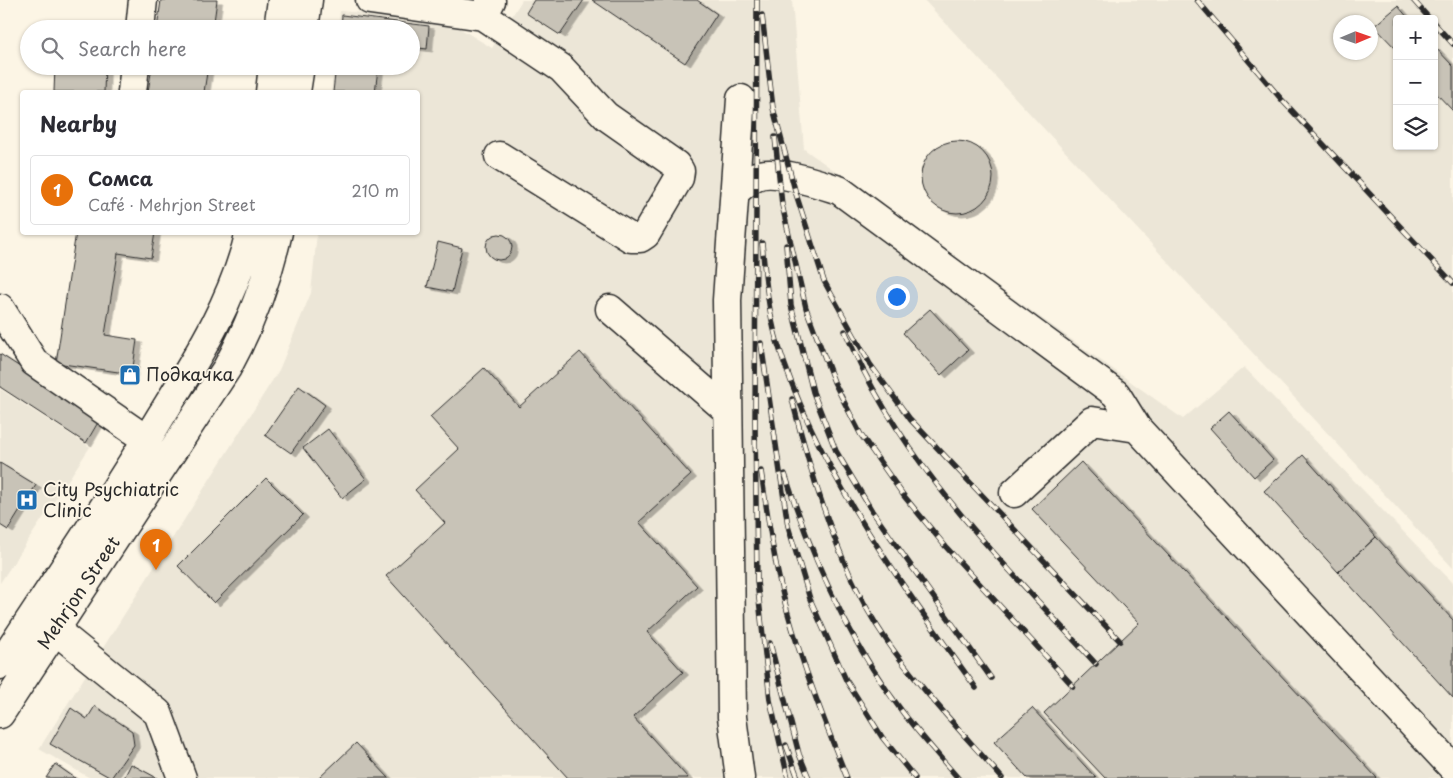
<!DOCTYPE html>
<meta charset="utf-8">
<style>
body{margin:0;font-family:"Playpen Sans",sans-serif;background:#f2f2f3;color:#2b2b33}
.controls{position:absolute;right:15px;top:15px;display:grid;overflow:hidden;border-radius:5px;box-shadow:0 1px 4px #0004}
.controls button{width:45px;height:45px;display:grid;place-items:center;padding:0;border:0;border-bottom:1px solid #e1e1e2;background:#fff;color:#2b2b33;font:25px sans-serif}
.compass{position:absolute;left:1333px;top:15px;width:45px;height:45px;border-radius:50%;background:#fff;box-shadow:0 1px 4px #0004;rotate:88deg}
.you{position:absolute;left:896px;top:296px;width:18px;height:18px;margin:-12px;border:4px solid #fff;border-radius:50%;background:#1a73e8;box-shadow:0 0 0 8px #1a73e833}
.badge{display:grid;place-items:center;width:32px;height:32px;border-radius:50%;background:#1f6fb2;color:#fff;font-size:16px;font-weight:700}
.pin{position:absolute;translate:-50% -41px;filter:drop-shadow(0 1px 2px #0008)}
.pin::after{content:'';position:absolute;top:26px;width:18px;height:15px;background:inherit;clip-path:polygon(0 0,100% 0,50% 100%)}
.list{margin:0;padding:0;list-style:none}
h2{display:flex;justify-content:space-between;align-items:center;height:65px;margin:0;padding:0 20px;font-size:21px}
h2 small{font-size:16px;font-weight:400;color:#7c7c81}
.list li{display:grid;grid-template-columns:32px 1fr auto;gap:15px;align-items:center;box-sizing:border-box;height:70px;margin:0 10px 10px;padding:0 10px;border:1px solid #e1e1e2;border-radius:5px}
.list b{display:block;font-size:19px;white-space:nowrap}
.list p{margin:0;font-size:16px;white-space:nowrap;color:#7c7c81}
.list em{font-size:16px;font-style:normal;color:#7c7c81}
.icon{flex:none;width:28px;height:28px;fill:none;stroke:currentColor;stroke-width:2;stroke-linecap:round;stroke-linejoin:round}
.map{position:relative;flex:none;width:1453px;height:778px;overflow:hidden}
.search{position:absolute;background:#fff;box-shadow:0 1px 4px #0004;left:20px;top:20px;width:400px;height:55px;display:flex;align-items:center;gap:12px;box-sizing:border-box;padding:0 18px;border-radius:28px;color:#7c7c81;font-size:19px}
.panel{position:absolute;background:#fff;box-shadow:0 1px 4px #0004;left:20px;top:90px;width:400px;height:145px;border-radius:5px}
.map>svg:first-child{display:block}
.built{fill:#ece6d7;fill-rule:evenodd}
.building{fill:#c8c3b7;stroke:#2b2b2b;filter:url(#shadow)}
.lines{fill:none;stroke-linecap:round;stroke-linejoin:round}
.minor-casing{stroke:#2b2b2b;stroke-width:31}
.major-casing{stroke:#2b2b2b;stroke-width:31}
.minor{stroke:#fcf5e5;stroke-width:28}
.major{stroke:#fcf5e5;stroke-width:28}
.rail-casing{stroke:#2b2b2b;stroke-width:5.5}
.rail{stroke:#fcf5e5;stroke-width:4;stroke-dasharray:11;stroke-linecap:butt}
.labels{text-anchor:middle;stroke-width:4;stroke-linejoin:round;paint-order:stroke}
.poi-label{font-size:18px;fill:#2b2b2b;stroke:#fcf5e5;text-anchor:start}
.street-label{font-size:18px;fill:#2b2b2b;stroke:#fcf5e5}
</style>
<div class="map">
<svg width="1453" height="778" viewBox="0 0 1453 778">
<defs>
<filter id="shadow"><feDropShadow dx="5.5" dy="3" stdDeviation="0" flood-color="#0004"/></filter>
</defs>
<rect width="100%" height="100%" fill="#fcf5e5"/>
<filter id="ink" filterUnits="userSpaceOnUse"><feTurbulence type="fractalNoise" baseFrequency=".02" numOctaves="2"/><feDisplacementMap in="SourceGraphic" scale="10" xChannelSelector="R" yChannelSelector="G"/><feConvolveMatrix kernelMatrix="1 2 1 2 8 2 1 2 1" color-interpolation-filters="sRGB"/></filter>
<g filter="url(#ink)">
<path class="built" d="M522,0H792L804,149L1183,419L1244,367L1453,583V778H90L39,749L279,370L311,293L317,233L418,232V92H331L334,66H411V29H338L340,11L446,20L492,48Z
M924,0H1453V568ZM1397,19H1434V146H1397ZM1340,22H1370V52H1340Z
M0,389L90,447L0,583Z"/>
<path class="building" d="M161,0H217L213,29H157Z
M534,0H584L560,35L526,13Z
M592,0H697L717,14L685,63Z
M1398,6L1409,19H1397V50L1374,26Z
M342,15L429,26L427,49L411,47V29H341Z
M1434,46L1453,66V111L1434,91Z
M55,66H105L104,92H54Z
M152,66H208L204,92H148Z
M336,66L378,69L375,92H333Z
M921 177a36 36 0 1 1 72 0a36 36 0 1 1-72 0Z
M76,232H155L151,258L118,253L105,335L137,340L132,374L56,363Z
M486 247a13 13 0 1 1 26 0a13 13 0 1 1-26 0Z
M438,242L462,248L452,292L427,287Z
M930,309L968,350L941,375L903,333Z
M580,352L691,475L639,522L697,586L647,632L683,672L633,717L688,778H568L386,576L445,523L415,490L459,449L430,417L484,368L519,407Z
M0,354L100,419L86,443L0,387Z
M299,386L325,405L291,453L265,435Z
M1229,411L1273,460L1254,477L1210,428Z
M328,429L366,479L342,498L303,448Z
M1303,455L1376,537L1338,572L1264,491Z
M1081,462L1377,778H1105L1044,713L1139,623L1032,509Z
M0,463L36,485L8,530L0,525Z
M266,478L303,515L214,603L178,566Z
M1376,537L1453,620V698L1338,572Z
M95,706L132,731L134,745L111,778L50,744L71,708L87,719Z
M1032,708L1096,778H1027L994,742Z
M356,743L389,778H319Z
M55,764L75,778H46Z
M131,764L157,778H124Z"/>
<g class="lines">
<g class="minor-casing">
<path id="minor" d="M370,0L483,16L491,1
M483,16L561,68L606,116L676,165L680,171L679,178L646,234L640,238H631L499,156
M140,29L143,0
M132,92L135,66
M735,192C741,187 747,181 754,177C772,167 820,184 839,190L1116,394L1137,428
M0,308L34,362L147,440
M610,309L728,411
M1014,493L1092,421L1137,428L1453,768
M54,629L158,713L182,778
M740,778L732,717L727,300L741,99"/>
</g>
<g class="major-casing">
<path id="major" d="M278,29L282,0
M304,29L308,0
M270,92L273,66
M296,92L300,66
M0,665C54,583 110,501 161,416C197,358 234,300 250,232
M0,714L227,368C251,324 267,281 278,232"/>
</g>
<use href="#minor" class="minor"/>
<use href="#major" class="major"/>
<g class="rail-casing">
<path id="rail" d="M757,0L755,422L757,581L770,700L788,778
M1197,0L1282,100L1453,283
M1413,0L1430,19
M762,15L773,108L796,194L824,281L870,364L910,419L1120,641
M1434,23L1453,44
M775,137L782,205L806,308L834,382L861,435L904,496L946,547L1073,686
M762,243C765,275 768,310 777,341C817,471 898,579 976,688
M786,245L791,305L813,392L836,451L872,511L991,678
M845,331C901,464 1001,560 1096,664
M761,343L788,526L810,599L846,680L882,737L915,778
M792,399C811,476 841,574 885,638C919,688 962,732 1002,778
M761,471C768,518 774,564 787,610C803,667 825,723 847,778
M785,474C812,559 849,642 904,714C921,736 940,757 958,778
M770,643L799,754L809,778
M786,745L798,778"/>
</g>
<use href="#rail" class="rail"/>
</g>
</g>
<defs>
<g id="shop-square" transform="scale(1.125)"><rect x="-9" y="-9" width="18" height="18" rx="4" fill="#1f6fb2" stroke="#fcf5e5"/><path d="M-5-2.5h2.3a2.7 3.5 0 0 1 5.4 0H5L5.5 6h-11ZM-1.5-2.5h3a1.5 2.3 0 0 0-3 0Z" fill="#fff"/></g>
<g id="hospital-square" transform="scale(1.125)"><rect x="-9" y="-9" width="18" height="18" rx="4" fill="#1f6fb2" stroke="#fcf5e5"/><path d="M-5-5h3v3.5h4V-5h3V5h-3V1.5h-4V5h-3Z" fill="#fff"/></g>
</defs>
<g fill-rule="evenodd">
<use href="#shop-square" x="130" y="375"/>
<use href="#hospital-square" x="27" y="500"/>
</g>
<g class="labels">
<g class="poi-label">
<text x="146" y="381">Подкачка</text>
<text x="43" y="496">City Psychiatric<tspan x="43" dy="21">Clinic</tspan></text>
</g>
<g class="street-label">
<text transform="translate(79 593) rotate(-56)" y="6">Mehrjon Street</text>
</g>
</g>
</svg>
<div class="controls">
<button>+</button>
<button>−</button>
<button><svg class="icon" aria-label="layers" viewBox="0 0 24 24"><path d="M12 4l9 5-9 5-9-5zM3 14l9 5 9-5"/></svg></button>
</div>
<svg class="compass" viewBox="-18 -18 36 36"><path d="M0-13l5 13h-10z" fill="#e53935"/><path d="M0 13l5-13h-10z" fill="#7c7c81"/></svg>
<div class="you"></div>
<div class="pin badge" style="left:156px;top:570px;background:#e8710a">1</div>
<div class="search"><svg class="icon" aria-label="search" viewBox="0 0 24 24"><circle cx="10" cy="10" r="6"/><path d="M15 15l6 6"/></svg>Search here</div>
<section class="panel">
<h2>Nearby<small></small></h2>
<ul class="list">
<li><span class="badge" style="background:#e8710a">1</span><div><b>Сомса</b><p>Café · Mehrjon Street</p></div><em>210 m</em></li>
</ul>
</section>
</div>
